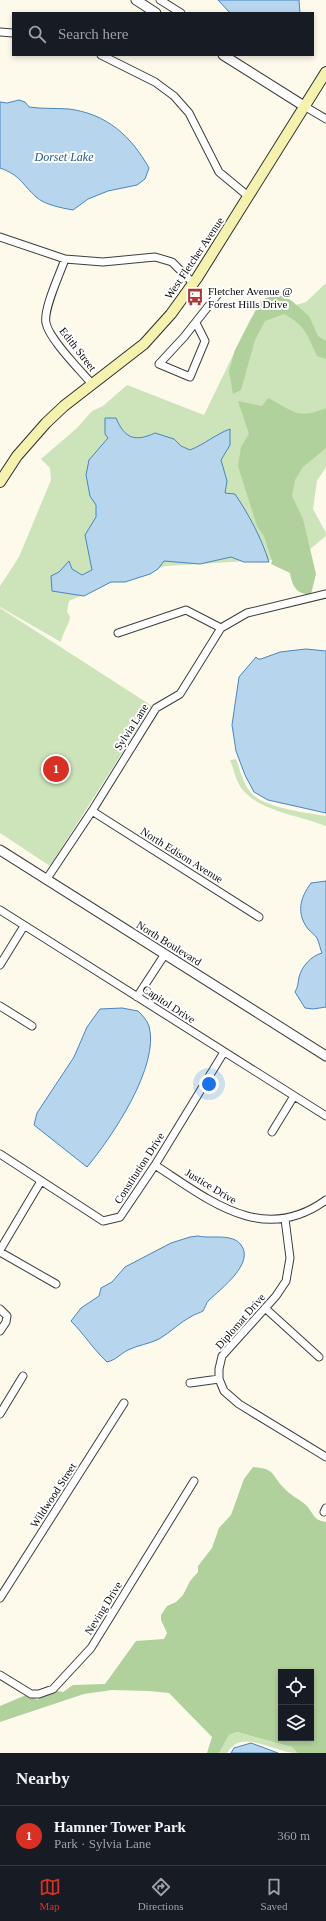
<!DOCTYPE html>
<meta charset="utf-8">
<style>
body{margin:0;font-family:Georgia,serif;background:#242831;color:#f1f3f6}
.controls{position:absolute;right:12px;bottom:12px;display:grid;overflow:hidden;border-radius:0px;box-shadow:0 2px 6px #0003}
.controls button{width:36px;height:36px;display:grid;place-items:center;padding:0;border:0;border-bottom:1px solid #363941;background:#171b24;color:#f1f3f6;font:20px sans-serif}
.you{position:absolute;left:209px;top:1084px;width:14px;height:14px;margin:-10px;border:3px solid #fff;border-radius:50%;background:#1a73e8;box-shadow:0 0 0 6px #1a73e833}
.badge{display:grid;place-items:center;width:26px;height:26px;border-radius:50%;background:#d93025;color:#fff;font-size:13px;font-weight:700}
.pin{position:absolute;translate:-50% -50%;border:2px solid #fff;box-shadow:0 1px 4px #0006}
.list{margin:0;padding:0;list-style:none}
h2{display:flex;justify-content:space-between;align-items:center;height:52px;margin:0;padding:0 16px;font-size:17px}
h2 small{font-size:13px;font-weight:400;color:#9ea1a6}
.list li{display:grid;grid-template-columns:26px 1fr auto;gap:12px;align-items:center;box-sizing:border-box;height:60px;padding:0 16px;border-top:1px solid #363941}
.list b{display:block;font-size:15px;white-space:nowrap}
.list p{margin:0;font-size:13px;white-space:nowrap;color:#9ea1a6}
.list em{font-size:13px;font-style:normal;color:#9ea1a6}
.icon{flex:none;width:22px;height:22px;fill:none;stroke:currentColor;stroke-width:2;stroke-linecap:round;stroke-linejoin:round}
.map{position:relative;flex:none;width:326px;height:1753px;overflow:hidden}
.search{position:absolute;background:#171b24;box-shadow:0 2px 6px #0003;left:12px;right:12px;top:12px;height:44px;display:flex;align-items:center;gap:10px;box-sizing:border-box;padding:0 14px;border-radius:0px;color:#9ea1a6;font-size:15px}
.sheet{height:112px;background:#171b24}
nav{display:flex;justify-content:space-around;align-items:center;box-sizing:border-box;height:56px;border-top:1px solid #363941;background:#171b24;font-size:11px;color:#9ea1a6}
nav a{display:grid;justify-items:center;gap:2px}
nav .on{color:#d93025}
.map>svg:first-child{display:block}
.green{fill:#cde3ba}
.forest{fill:#b0d19b;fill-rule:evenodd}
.water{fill:#b7d6ee;stroke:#4786bc}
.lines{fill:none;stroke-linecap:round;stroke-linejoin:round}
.minor-casing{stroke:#3e3e3e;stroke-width:9}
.tertiary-casing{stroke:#3e3e3e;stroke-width:11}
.secondary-casing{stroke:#2d2d2d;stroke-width:12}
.minor{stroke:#fff;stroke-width:7}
.tertiary{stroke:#fff;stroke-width:9}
.secondary{stroke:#f5f2af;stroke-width:10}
.labels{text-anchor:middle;stroke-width:4;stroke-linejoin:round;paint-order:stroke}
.street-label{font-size:11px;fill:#0b0b0b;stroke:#fff}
.poi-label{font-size:11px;fill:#0b0b0b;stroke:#fff;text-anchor:start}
.water-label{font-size:12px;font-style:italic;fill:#24598d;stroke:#fff}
</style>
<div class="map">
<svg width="326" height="1753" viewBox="0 0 326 1753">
<rect width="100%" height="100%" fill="#fdfaec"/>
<path class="green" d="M326,283V467L317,481L313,509L326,533V536L299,558L166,566L106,584L69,601L67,612L70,616C70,624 63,631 61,642L0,607V586L19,557L51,480L50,468L41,459L77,428L92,411L103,406L127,385L204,415L251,318L306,302Z
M0,608L152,706L50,866L0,833Z
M236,759C240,770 244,786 252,794C266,808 306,813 326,816V826C299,815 261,812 242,789C236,782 234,769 230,760Z
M237,1732L292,1747L297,1753C274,1753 242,1727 227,1753H219L229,1735Z"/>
<path class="forest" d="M272,296H284L292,301L309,316L318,336L326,341V359L317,356C308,336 305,325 284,314L265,321L255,340L241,390L233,394L229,371L235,350L261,300Z
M268,398C294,411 297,420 326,408V448L303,467L295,480L292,496L303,519L316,574L311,594C296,595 292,585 290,573L271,564L272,561L264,536L257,526L238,466L241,447L249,434L238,401L262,406Z
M253,1467C276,1469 270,1474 284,1488C290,1495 299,1499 306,1505C314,1513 312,1520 326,1522V1753H297L292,1747L237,1732L229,1735L219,1753H207L212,1737L169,1693L149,1691L112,1690L84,1694L0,1722V1706L26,1695L38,1700L39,1698L57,1691L63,1692L73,1685L105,1684L136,1641L164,1639L167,1633L161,1620V1615L167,1606L176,1602L183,1595L190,1581L198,1572V1566L212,1548L219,1528L231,1515L244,1479ZM281,1672H311V1738H281Z"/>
<path class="water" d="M218,0H299L300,13H230Z
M19,100L25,102L29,107C42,109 56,108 69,109C107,114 131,136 149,168L145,179L137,185L108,191L88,199L73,210C62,208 45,205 36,197C22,184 20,175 0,168V102L7,103Z
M105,418H116C125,439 135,442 155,433L174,439L181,446L190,450C205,444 216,434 230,429V445L221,460L227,481L225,493L235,494C249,515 261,537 269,562H244L231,557L200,564L164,561L158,569L150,574L125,582H111L84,596L52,591L51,576L59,572L69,561L72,569L82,575L92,570L85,535L96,517V505L90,496L86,475L89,460L108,438L105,434Z
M306,649L326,651V813L268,800L254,792L245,775L236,751L232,725L239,677L256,657L258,659H261L280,652Z
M326,881V1007L313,1009L305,1008L295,992C298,987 298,983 299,977C302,966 311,956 322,953C320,948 319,942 317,938C315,935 311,932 308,929C296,913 300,898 311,883Z
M122,1008L138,1011C142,1015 147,1020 149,1026C160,1066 112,1137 87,1167L34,1125L37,1113L74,1057L87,1027L100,1009Z
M198,1236C211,1239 233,1233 241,1245C255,1263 221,1289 209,1300C206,1303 205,1308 203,1311C200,1313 195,1314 192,1316C180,1322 171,1332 159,1339C149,1344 138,1345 128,1350C120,1354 116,1360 107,1362C93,1349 84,1334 71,1321L81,1308L99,1296L101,1288L112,1282L125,1267L171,1243L190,1237Z
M251,1743L278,1753H231L234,1748Z"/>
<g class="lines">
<g class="minor-casing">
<path id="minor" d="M160,0L181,13
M0,32L13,33
M101,55L155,82L174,96L189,113L219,172L248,196
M304,106L326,119
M0,237L65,259L103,262L155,257L172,262L194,284
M65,259C60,274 43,309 46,323C49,339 81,371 92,384
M196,323L205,341L190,377L159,364L184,337L218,294
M118,633L186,610L221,628
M92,811L259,917
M46,880L92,811L156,708L180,694L221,628L247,613L326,594
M0,910L326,1116
M0,965L24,926
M137,997L165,954
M0,1006L32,1026
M272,1132L294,1096
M0,1154L103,1221L120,1217L155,1165L224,1052
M155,1165C209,1200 263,1246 326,1200
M285,1219L290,1258L286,1281L276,1296L222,1356L219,1369V1379L224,1391L239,1404L326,1457
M0,1250L41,1181
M0,1252L56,1284
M265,1308L319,1357
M0,1309L7,1316L6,1322L0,1331
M190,1383L219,1379
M0,1414L23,1376
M324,1512L326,1508
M0,1598L124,1403
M0,1675L31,1694H39L53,1689L91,1648L194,1481"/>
</g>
<g class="tertiary-casing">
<path id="tertiary" d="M136,0L156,13
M223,55L304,106
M0,850L326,1056"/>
</g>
<g class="secondary-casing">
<path id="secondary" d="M0,482L17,456L46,423L64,406L144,344L171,314L197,278L326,72"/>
</g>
<use href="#minor" class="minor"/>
<use href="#tertiary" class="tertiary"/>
<use href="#secondary" class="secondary"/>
</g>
<defs>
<g id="bus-bare" transform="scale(1.38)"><path d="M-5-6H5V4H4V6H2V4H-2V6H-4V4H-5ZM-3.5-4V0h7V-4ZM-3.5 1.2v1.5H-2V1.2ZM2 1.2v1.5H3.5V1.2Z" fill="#aa3735" stroke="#fff" stroke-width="2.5" paint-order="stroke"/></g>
</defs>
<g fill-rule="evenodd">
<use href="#bus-bare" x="195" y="297"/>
</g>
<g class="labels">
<g class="street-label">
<text transform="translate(194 258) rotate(-56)" y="4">West Fletcher Avenue</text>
<text transform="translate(78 349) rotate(52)" y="4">Edith Street</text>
<text transform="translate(131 727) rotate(-57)" y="4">Sylvia Lane</text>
<text transform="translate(182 855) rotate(32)" y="4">North Edison Avenue</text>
<text transform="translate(169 943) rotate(32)" y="4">North Boulevard</text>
<text transform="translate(169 1004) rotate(33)" y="4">Capitol Drive</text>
<text transform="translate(139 1168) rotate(-57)" y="4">Constitution Drive</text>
<text transform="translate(211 1186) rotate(31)" y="4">Justice Drive</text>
<text transform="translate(240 1321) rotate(-49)" y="4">Diplomat Drive</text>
<text transform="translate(53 1495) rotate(-57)" y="4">Wildwood Street</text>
<text transform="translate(103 1608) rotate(-58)" y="4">Neving Drive</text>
</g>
<g class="poi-label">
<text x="208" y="295">Fletcher Avenue @<tspan x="208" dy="13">Forest Hills Drive</tspan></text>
</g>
<g class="water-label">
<text x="64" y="161">Dorset Lake</text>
</g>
</g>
</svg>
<div class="controls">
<button><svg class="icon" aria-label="locate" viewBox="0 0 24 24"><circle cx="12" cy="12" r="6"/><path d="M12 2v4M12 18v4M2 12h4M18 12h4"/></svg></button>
<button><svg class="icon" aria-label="layers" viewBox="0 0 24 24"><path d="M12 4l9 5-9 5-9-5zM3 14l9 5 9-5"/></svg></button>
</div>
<div class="you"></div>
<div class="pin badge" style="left:56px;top:769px">1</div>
<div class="search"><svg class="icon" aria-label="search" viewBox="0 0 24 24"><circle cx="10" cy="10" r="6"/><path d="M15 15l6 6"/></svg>Search here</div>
</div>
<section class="sheet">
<h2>Nearby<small></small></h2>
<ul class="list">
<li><span class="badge">1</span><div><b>Hamner Tower Park</b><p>Park · Sylvia Lane</p></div><em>360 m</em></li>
</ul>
</section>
<nav>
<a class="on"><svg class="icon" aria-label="map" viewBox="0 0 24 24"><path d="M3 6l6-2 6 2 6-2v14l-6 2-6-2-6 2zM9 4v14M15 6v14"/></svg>Map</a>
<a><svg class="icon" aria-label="directions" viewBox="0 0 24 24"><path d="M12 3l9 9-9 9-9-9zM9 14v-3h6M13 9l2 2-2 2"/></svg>Directions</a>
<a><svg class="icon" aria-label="saved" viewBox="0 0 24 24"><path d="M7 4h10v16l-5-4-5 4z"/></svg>Saved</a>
</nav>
